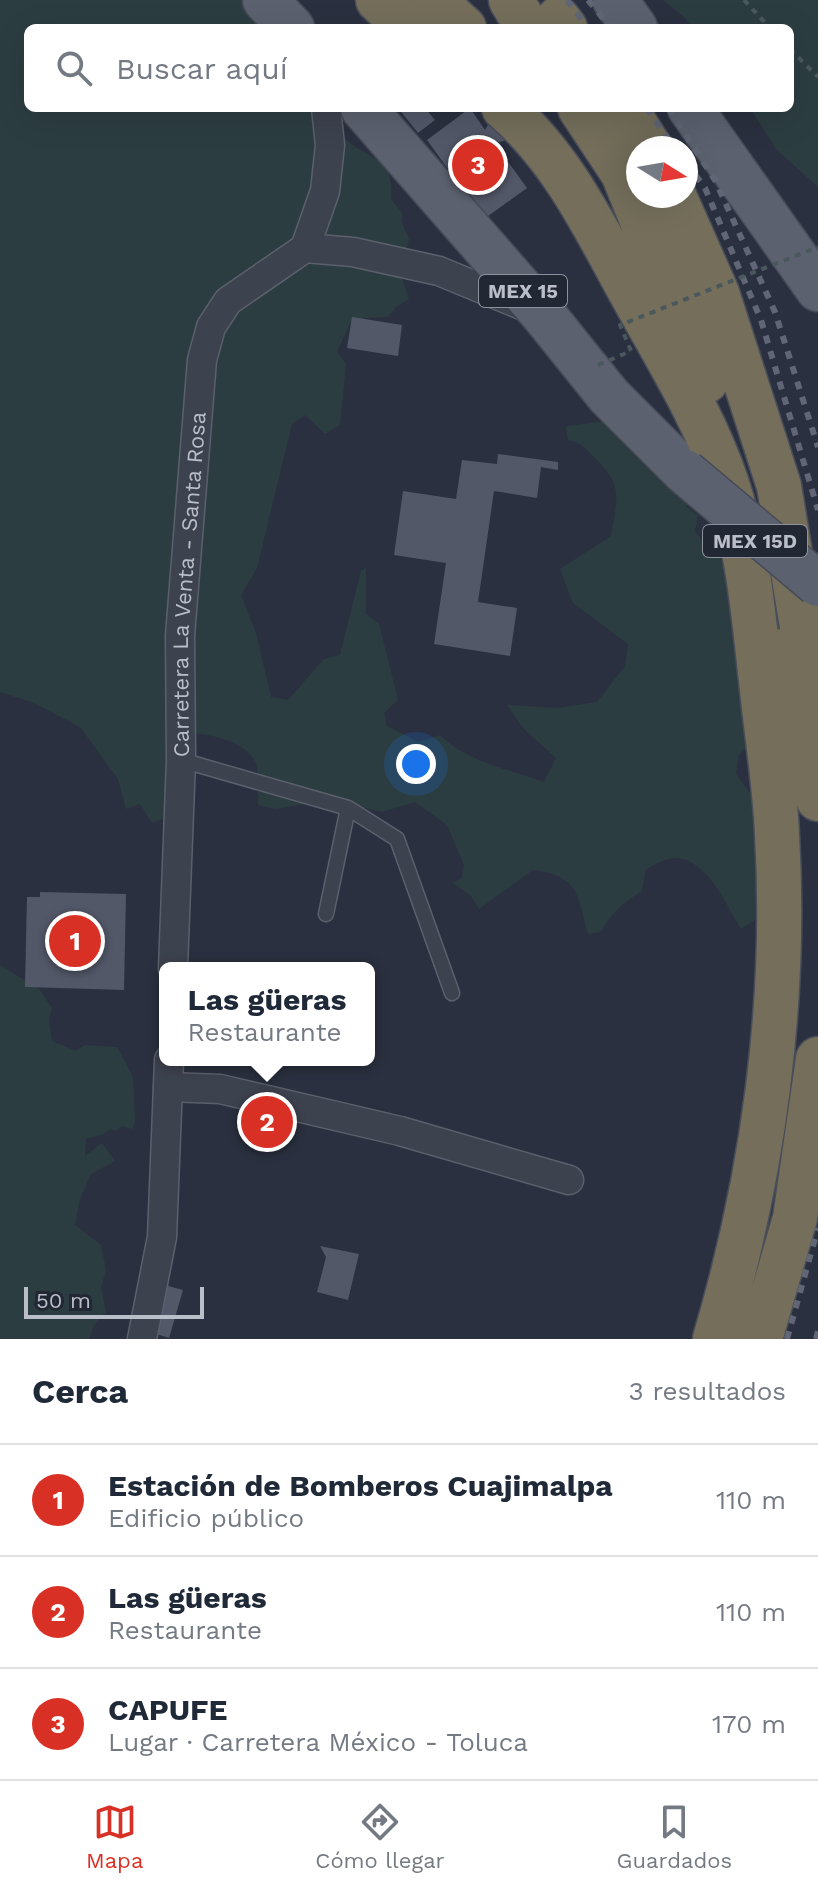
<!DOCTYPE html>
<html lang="es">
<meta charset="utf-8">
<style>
body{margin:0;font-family:"Work Sans",sans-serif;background:#f2f2f3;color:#1f2937}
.compass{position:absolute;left:626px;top:136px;width:72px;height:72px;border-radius:50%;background:#fff;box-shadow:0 8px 32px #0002;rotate:101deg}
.scale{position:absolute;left:24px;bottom:20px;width:180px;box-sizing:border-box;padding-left:8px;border:4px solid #babec9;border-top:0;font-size:22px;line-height:28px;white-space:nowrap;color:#babec9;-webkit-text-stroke:6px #222734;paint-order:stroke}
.you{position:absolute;left:416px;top:764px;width:28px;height:28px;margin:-20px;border:6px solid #fff;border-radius:50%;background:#1a73e8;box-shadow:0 0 0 12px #1a73e833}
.badge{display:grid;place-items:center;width:52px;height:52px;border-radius:50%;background:#d93025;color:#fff;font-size:26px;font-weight:700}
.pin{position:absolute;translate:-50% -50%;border:4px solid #fff;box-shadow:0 2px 8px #0006}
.popup{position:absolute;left:159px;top:962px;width:216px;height:104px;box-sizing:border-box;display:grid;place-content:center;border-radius:12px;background:#fff;filter:drop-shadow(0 2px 6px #0005);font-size:26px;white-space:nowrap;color:#747a83}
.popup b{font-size:30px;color:#1f2937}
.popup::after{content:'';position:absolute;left:50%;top:100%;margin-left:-16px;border:16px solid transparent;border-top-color:#fff}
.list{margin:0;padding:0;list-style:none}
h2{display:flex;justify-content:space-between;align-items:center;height:104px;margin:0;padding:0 32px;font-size:34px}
h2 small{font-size:26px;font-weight:400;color:#747a83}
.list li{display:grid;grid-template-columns:52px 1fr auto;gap:24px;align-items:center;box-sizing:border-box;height:112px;padding:0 32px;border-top:2px solid #e0e1e3}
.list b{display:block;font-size:30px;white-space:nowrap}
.list p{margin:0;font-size:26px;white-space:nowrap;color:#747a83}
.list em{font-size:26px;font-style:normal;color:#747a83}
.icon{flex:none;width:44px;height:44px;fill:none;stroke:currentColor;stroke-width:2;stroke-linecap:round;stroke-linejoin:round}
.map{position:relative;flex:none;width:818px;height:1339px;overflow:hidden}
.search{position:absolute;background:#fff;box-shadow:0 8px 32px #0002;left:24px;right:24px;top:24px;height:88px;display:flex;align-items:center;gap:20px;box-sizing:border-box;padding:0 28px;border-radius:12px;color:#747a83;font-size:30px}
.sheet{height:440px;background:#fff}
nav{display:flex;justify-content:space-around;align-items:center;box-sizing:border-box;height:112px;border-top:2px solid #e0e1e3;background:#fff;font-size:22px;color:#747a83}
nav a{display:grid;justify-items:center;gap:4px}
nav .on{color:#d93025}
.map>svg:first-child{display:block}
.green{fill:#2c3d41}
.building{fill:#535869}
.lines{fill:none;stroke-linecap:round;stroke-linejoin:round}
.service-casing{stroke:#5b606c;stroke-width:17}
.minor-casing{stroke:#5b606c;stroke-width:31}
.primary-casing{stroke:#474b58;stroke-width:47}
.motorway-casing{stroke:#484d59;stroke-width:47}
.path{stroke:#4a585d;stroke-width:4;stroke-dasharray:6 6;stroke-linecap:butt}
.service{stroke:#3d424f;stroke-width:14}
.minor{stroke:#3d424f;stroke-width:28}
.primary{stroke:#5c616f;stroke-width:44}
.motorway{stroke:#746e5b;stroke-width:44}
.rail{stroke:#606675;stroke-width:6;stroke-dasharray:8 8;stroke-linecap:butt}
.primary-bridge-casing{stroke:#474b58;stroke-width:47;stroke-linecap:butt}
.path-bridge{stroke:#4a585d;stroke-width:4;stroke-dasharray:6 6;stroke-linecap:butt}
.primary-bridge{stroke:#5c616f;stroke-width:44}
.labels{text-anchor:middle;stroke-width:6;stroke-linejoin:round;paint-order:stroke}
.shield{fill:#222734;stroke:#8c919c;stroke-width:2}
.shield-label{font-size:20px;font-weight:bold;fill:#babec9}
.street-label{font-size:22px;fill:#babec9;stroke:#222734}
</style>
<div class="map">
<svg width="818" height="1339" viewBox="0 0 818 1339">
<rect width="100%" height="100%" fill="#2a303f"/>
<path class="green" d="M0,0H287L288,28H28V108H332C335,120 339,134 349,142C375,163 394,158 391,199L403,214L401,221L409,239L401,276L409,299L396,307L388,317L366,318L350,323L337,352L346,364L340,425L325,434L305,415L292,424L257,568L241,595L256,633L271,697L288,700L324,659L340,655L361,571L366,567V614L379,624L398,700L384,713L387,726L418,742L440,735C467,762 508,769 544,782L556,758L524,729L507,705L557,708L597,702L625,666L628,644L573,603L560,569L611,536C617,499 624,486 595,458C586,449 581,442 568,440L566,426L625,419L679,473L687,507L698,515L695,531L703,543L734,571L736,665L765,715L760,734L739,755L736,774L775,827L770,910L741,929C726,905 708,859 675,858C666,858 655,865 646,869L642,891C624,902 611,913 601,932L588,934C578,895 579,876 533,870L479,909L471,896L453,883L462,878L464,865L447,825L415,802L382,812L328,800L275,809L258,805C258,793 259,779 257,767C252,743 214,735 194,733L173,815L152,823L140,804L126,809L118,779L80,727L34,703L0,692Z
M663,0H818V187L776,149L750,108H790V28H693L684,17Z
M0,965L39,989L52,1008L49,1019L52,1041L76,1051L85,1045L117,1047L133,1077L135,1121L132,1129L122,1126L116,1131L110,1129L104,1134L86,1139L85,1156L102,1143L115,1161L91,1174L80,1199L75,1225L101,1245L106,1270L101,1287L106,1312L94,1325L89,1339H0Z"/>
<path class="building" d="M398,108H425L435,120L418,133Z
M470,108L485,130L490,121L506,140L497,143L493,141L527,188L484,219L427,140Z
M352,317L402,325L398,356L347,348Z
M498,454L558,462V470L541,467L537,498L494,491L478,602L517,608L510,656L434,644L446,563L394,555L403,491L456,499L462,460L497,464Z
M40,892L126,894L124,990L25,987L27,897H40Z
M320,1246L359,1254L348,1300L317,1292L326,1257Z
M161,1284L183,1290L169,1338L147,1331Z"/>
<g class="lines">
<g class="service-casing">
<path id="service" d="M181,760L348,808L397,839L452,993
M326,914L348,808"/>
</g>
<g class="minor-casing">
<g id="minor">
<path d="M305,248L353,252L439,271L531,309"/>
<path d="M305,248L325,191L330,145L326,108"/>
<path id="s1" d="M173,968L181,760L180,636L202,360L211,327L228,301L305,248"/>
<path d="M168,1087L220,1089L400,1131L569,1180"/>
<path d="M142,1339L162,1237L169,1060"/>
</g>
</g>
<g class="primary-casing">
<path id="primary" d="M265,0L292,28
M615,0L635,28
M363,108L543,314L609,396L685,472
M690,108L818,289"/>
</g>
<g class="motorway-casing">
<path id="motorway" d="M378,0L408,28
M433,0L464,28
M511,0L528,28
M558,19L565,28
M504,108C561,156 595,227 630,291C664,353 704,416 727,484C749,551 754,621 762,690C767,738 775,786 777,834C787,1004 763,1177 715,1339
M580,108L623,173L706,381
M625,108L650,148
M674,196L717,293L779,486L812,688
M781,651L818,799
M760,1339L795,1218L818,1059"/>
</g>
<path class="path" d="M744,0L770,28
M790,49L818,77"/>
<use href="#service" class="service"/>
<use href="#minor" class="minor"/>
<use href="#primary" class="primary"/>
<use href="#motorway" class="motorway"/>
<path class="rail" d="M567,0L588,28
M588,0L611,28
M646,108L675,148
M668,108L715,180L775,312L818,447
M686,162L705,188L761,320L818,510
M787,1339L818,1228
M816,1339L818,1331"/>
<g class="primary-bridge-casing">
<path id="primary-bridge" d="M685,472L818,584"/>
</g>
<path class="path-bridge" d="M598,365L631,351L620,325L818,247"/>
<use href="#primary-bridge" class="primary-bridge"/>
</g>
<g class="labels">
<g class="shield">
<rect x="479" y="275" width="88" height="32" rx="6"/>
<rect x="703" y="525" width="104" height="32" rx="6"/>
</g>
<g class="shield-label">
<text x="523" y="298">MEX 15</text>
<text x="755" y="548">MEX 15D</text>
</g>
<g class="street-label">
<text dy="8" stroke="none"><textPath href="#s1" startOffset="384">Carretera La Venta - Santa Rosa</textPath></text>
</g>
</g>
</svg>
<svg class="compass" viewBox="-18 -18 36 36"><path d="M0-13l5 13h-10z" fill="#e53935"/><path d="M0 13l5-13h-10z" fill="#747a83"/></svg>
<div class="scale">50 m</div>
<div class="you"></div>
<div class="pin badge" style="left:75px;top:941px">1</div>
<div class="pin badge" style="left:267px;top:1122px">2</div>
<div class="popup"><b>Las güeras</b>Restaurante</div>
<div class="pin badge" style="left:478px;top:165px">3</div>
<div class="search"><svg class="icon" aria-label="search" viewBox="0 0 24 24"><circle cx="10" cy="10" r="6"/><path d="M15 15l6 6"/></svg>Buscar aquí</div>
</div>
<section class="sheet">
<h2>Cerca<small>3 resultados</small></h2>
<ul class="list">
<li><span class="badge">1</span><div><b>Estación de Bomberos Cuajimalpa</b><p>Edificio público</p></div><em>110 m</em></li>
<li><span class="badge">2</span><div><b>Las güeras</b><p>Restaurante</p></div><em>110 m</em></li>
<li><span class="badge">3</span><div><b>CAPUFE</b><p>Lugar · Carretera México - Toluca</p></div><em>170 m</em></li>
</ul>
</section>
<nav>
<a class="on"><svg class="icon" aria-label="map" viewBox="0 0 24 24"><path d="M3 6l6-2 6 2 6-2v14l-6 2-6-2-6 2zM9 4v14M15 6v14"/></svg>Mapa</a>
<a><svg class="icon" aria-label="directions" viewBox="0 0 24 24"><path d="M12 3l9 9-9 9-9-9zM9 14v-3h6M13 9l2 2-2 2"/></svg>Cómo llegar</a>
<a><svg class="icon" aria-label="saved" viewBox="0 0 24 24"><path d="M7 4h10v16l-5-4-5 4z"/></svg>Guardados</a>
</nav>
